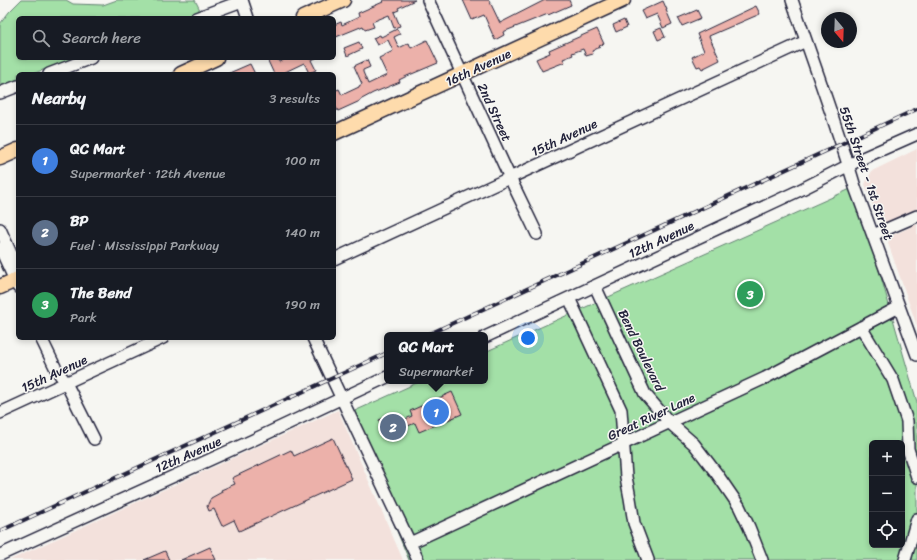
<!DOCTYPE html>
<meta charset="utf-8">
<style>
body{margin:0;font-family:Sriracha,sans-serif;background:#242831;color:#f1f3f6}
.controls{position:absolute;right:12px;bottom:12px;display:grid;overflow:hidden;border-radius:6px;box-shadow:0 2px 6px #0003}
.controls button{width:36px;height:36px;display:grid;place-items:center;padding:0;border:0;border-bottom:1px solid #363941;background:#171b24;color:#f1f3f6;font:20px sans-serif}
.compass{position:absolute;left:821px;top:12px;width:36px;height:36px;border-radius:50%;background:#171b24;box-shadow:0 2px 6px #0003;rotate:161deg}
.you{position:absolute;left:528px;top:338px;width:14px;height:14px;margin:-10px;border:3px solid #fff;border-radius:50%;background:#1a73e8;box-shadow:0 0 0 6px #1a73e833}
.badge{display:grid;place-items:center;width:26px;height:26px;border-radius:50%;background:#b45309;color:#fff;font-size:13px;font-weight:700}
.pin{position:absolute;translate:-50% -50%;border:2px solid #fff;box-shadow:0 1px 4px #0006}
.popup{position:absolute;left:384px;top:332px;width:104px;height:52px;box-sizing:border-box;display:grid;place-content:center;border-radius:6px;background:#171b24;filter:drop-shadow(0 1px 3px #0005);font-size:13px;white-space:nowrap;color:#9ea1a6}
.popup b{font-size:15px;color:#f1f3f6}
.popup::after{content:'';position:absolute;left:50%;top:100%;margin-left:-8px;border:8px solid transparent;border-top-color:#171b24}
.list{margin:0;padding:0;list-style:none}
h2{display:flex;justify-content:space-between;align-items:center;height:52px;margin:0;padding:0 16px;font-size:17px}
h2 small{font-size:13px;font-weight:400;color:#9ea1a6}
.list li{display:grid;grid-template-columns:26px 1fr auto;gap:12px;align-items:center;box-sizing:border-box;height:72px;padding:0 16px;border-top:1px solid #363941}
.list b{display:block;font-size:15px;white-space:nowrap}
.list p{margin:0;font-size:13px;white-space:nowrap;color:#9ea1a6}
.list em{font-size:13px;font-style:normal;color:#9ea1a6}
.icon{flex:none;width:22px;height:22px;fill:none;stroke:currentColor;stroke-width:2;stroke-linecap:round;stroke-linejoin:round}
.map{position:relative;flex:none;width:917px;height:560px;overflow:hidden}
.search{position:absolute;background:#171b24;box-shadow:0 2px 6px #0003;left:16px;top:16px;width:320px;height:44px;display:flex;align-items:center;gap:10px;box-sizing:border-box;padding:0 14px;border-radius:6px;color:#9ea1a6;font-size:15px}
.panel{position:absolute;background:#171b24;box-shadow:0 2px 6px #0003;left:16px;top:72px;width:320px;height:268px;border-radius:6px}
.map>svg:first-child{display:block}
.built{fill:#f3e1dc}
.green{fill:#a3e0a7;stroke:#628171;fill-rule:evenodd}
.building{fill:#ecb1aa;stroke:#22223b}
.lines{fill:none;stroke-linecap:round;stroke-linejoin:round}
.minor-casing{stroke:#22223b;stroke-width:14}
.major-casing{stroke:#22223b;stroke-width:17}
.minor{stroke:#f6f6f2;stroke-width:11}
.major{stroke:#fedbac;stroke-width:14}
.rail-casing{stroke:#22223b;stroke-width:4}
.rail{stroke:#f6f6f2;stroke-width:2.5;stroke-dasharray:8;stroke-linecap:butt}
.labels{text-anchor:middle;stroke-width:3;stroke-linejoin:round;paint-order:stroke}
.street-label{font-size:13px;fill:#22223b;stroke:#f6f6f2}
</style>
<div class="map">
<svg width="917" height="560" viewBox="0 0 917 560">
<rect width="100%" height="100%" fill="#f6f6f2"/>
<filter id="ink" filterUnits="userSpaceOnUse"><feTurbulence type="fractalNoise" baseFrequency=".025" numOctaves="2"/><feDisplacementMap in="SourceGraphic" scale="8" xChannelSelector="R" yChannelSelector="G"/><feConvolveMatrix kernelMatrix="1 2 1 2 8 2 1 2 1" color-interpolation-filters="sRGB"/></filter>
<g filter="url(#ink)">
<path class="built" d="M917,149V209L886,223L878,220L865,184L872,171Z
M917,224V326L888,243L891,236Z
M338,410L403,560H10Z"/>
<path class="green" d="M21,0H66L73,4L103,5L117,0H195L201,12L184,18H18V58H76L32,74H18V79L0,86V24L9,12Z
M855,187L917,402V560H409L348,414L421,381H485V352ZM872,443H902V545H872Z"/>
<path class="building" d="M384,0H415L398,8L399,10L394,12L400,26L394,28L389,15L372,22L374,27L365,30L363,26L336,37L334,33V25L341,22L342,25L359,17L358,13L383,2L382,1Z
M463,0H489L500,23L545,0H569L571,5L548,15V14L503,32L504,35L495,40L484,15L472,20Z
M663,1L667,10H666L672,24L663,28L657,14L645,19L641,11Z
M756,6L760,14L709,36L720,60L702,69L700,66L697,67L692,57L704,51L697,34Z
M697,10L701,18L682,26L678,18Z
M624,20L627,27L616,32L613,25Z
M661,28L665,37L658,40L654,31Z
M397,29L400,34L394,37L399,48L409,43L411,48L427,40L438,63L407,76L399,80L400,82L373,93L360,100V101L338,111L334,104V91L339,89L342,95L359,87V86L362,84L354,66L367,60L370,67L363,70V72L368,84L387,75L379,58L393,51L388,40L377,45L373,38L380,35L381,37Z
M597,29L604,44L599,46L600,47L592,51L593,54L586,56L583,49L572,53L573,55L563,59L565,62L542,71L536,59L550,53L549,50Z
M359,42L362,49L347,56L344,48Z
M273,58H277L279,62L287,58H316L311,60L316,70L309,73L304,63L281,74H274L268,61Z
M250,64L255,74H227Z
M452,392L462,414L419,432L415,423L401,429L402,433L387,439L379,420L393,414L397,423L412,416L410,411Z
M333,438L352,479L239,531L234,520L222,526L214,509L209,511L207,506L211,498L222,492L221,490L235,484L232,478L291,450L294,456Z
M210,547L216,560H181Z
M165,551L169,560H144Z"/>
<g class="lines">
<g class="minor-casing">
<path id="minor" d="M242,0L248,18
M428,0L510,178L537,234
M792,0C813,62 836,123 855,187L917,355
M196,18L242,1
M49,74L91,58
M0,93L18,86
M0,229L18,269
M873,235L917,216
M0,248L18,287
M334,259L806,41
M595,286L645,394L670,423L694,444L717,474L739,506L749,527L762,560
M569,298L621,410L626,477L630,498L634,523L648,560
M861,327L893,380L907,421L908,449L917,477
M485,337L798,191L865,157L917,134
M41,338L56,369L66,383L94,439
M313,338L418,560
M0,413L163,338
M410,543L765,378L899,307
M0,555L251,441L387,377
M905,560L917,519"/>
</g>
<g class="major-casing">
<path id="major" d="M303,18L343,0
M181,74L216,58
M334,133L623,0
M0,158L18,150
M0,287L18,279"/>
</g>
<use href="#minor" class="minor"/>
<use href="#major" class="major"/>
<g class="rail-casing">
<path id="rail" d="M427,335L917,109
M0,531L387,353"/>
</g>
<use href="#rail" class="rail"/>
</g>
</g>
<g class="labels">
<g class="street-label">
<text transform="translate(478 67) rotate(-25)" y="5">16th Avenue</text>
<text transform="translate(495 112) rotate(65)" y="5">2nd Street</text>
<text transform="translate(564 137) rotate(-25)" y="5">15th Avenue</text>
<text transform="translate(867 173) rotate(71)" y="5">55th Street - 1st Street</text>
<text transform="translate(661 239) rotate(-25)" y="5">12th Avenue</text>
<text transform="translate(642 350) rotate(64)" y="5">Bend Boulevard</text>
<text transform="translate(54 373) rotate(-25)" y="5">15th Avenue</text>
<text transform="translate(651 416) rotate(-25)" y="5">Great River Lane</text>
<text transform="translate(188 454) rotate(-24)" y="5">12th Avenue</text>
</g>
</g>
</svg>
<div class="controls">
<button>+</button>
<button>−</button>
<button><svg class="icon" aria-label="locate" viewBox="0 0 24 24"><circle cx="12" cy="12" r="6"/><path d="M12 2v4M12 18v4M2 12h4M18 12h4"/></svg></button>
</div>
<svg class="compass" viewBox="-18 -18 36 36"><path d="M0-13l5 13h-10z" fill="#e53935"/><path d="M0 13l5-13h-10z" fill="#9ea1a6"/></svg>
<div class="you"></div>
<div class="pin badge" style="left:436px;top:412px;background:#3f7fe0">1</div>
<div class="popup"><b>QC Mart</b>Supermarket</div>
<div class="pin badge" style="left:393px;top:427px;background:#5c6f8a">2</div>
<div class="pin badge" style="left:750px;top:294px;background:#2e9e5b">3</div>
<div class="search"><svg class="icon" aria-label="search" viewBox="0 0 24 24"><circle cx="10" cy="10" r="6"/><path d="M15 15l6 6"/></svg>Search here</div>
<section class="panel">
<h2>Nearby<small>3 results</small></h2>
<ul class="list">
<li><span class="badge" style="background:#3f7fe0">1</span><div><b>QC Mart</b><p>Supermarket · 12th Avenue</p></div><em>100 m</em></li>
<li><span class="badge" style="background:#5c6f8a">2</span><div><b>BP</b><p>Fuel · Mississippi Parkway</p></div><em>140 m</em></li>
<li><span class="badge" style="background:#2e9e5b">3</span><div><b>The Bend</b><p>Park</p></div><em>190 m</em></li>
</ul>
</section>
</div>
